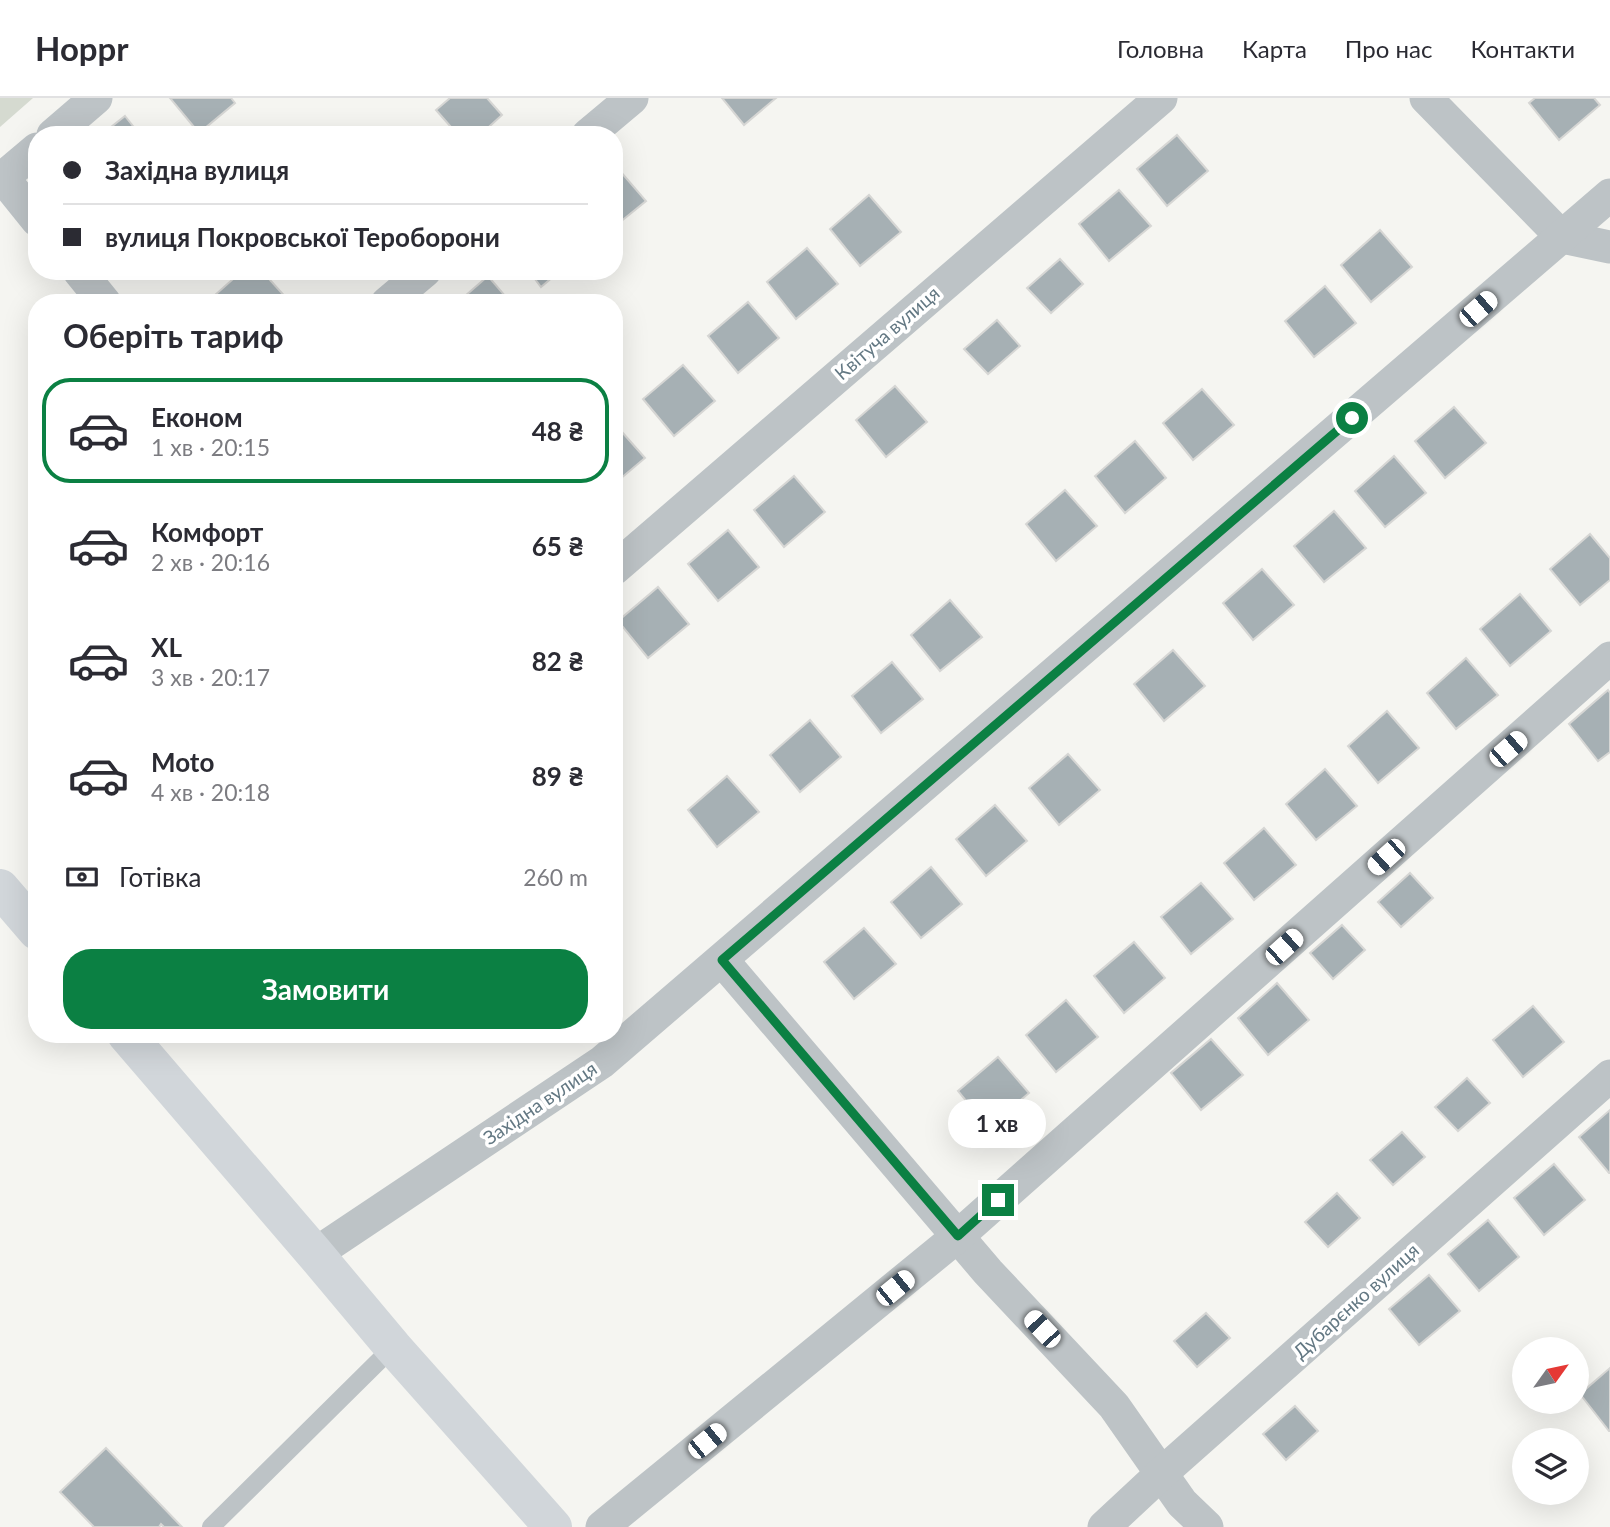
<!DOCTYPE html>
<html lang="uk">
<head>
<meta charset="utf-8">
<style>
	:root { --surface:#fff; --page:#f2f2f3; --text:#2b2b33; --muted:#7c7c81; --line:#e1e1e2; --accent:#0b8043 }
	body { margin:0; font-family:Lato,sans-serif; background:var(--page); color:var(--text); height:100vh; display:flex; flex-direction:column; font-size:26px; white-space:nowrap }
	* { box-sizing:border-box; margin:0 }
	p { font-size:23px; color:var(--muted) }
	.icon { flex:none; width:38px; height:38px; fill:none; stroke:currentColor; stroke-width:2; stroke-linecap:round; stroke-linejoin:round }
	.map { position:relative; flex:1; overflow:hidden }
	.details { position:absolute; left:28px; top:196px; width:595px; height:749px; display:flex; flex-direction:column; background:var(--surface); border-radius:28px; box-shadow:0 7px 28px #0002 }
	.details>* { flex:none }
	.top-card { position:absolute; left:28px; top:28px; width:595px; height:154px; border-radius:28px; box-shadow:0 7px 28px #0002; display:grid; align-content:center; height:154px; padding:0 35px; background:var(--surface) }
	.needle { width:46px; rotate:57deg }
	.buttons { position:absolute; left:1512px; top:1239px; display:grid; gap:14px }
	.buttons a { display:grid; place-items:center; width:77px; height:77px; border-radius:50%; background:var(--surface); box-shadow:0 7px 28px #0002; font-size:35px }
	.end { position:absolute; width:32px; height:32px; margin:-16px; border:9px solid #0b8043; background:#fff; box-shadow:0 0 0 4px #fff }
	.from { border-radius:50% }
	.bubble { position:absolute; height:49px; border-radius:24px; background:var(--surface); box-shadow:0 7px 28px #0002; font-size:23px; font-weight:700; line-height:49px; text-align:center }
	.car { position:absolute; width:21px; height:42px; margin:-21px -10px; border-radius:9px; box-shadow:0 0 5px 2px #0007; background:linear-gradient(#fff 24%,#345 0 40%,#fff 0 76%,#345 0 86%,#fff 0) }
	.top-card b { display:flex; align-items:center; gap:24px; height:66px; font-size:26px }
	.top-card b+b { border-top:2px solid var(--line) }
	.top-card i { width:18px; height:18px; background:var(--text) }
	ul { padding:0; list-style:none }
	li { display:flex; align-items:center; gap:21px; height:105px; margin:0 14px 10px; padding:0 21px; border:4px solid transparent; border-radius:28px }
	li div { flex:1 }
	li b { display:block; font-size:26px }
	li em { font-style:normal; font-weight:700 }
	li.selected { border-color:var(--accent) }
	li>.icon { width:63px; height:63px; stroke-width:1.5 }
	h2 { padding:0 35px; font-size:32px; line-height:84px }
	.pay { display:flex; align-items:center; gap:18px; height:77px; padding:0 35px; font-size:26px }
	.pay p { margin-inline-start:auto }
	.primary-button { display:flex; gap:14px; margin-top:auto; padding:14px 35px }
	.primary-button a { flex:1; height:80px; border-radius:28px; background:var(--accent); color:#fff; font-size:28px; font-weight:700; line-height:80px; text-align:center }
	header { display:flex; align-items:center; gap:42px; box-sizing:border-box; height:98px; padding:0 35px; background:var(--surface); border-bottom:2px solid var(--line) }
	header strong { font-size:33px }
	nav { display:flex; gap:38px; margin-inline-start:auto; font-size:24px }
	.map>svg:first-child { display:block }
	.green { fill:#d5dad0 }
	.building { fill:#a6b0b4; stroke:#d6d6d4; stroke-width:2 }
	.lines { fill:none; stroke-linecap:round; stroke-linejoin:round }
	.service { stroke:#bdc3c6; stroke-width:18 }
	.minor { stroke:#bdc3c6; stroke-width:33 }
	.secondary { stroke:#d1d6da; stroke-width:38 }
	.route { stroke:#0b8043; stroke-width:9 }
	.labels { text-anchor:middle; stroke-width:7; stroke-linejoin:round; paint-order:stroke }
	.street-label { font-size:19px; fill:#637883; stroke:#fff }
</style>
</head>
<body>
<header>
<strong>Hoppr</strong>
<nav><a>Головна</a><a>Карта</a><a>Про нас</a><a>Контакти</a></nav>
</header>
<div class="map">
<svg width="1610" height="1429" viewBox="0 0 1610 1429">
	<rect width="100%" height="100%" fill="#f5f5f1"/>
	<path class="green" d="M 0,0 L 33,0 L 0,29 Z"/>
	<g class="building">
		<path d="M 170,0 L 231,0 L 235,5 L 199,35 Z"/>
		<path d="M 450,0 L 487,0 L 502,17 L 480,37 L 458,37 L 436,12 Z"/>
		<path d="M 722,0 L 776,0 L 744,27 Z"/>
		<path d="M 1535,0 L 1594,0 L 1600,7 L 1559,42 L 1529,5 Z"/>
		<path d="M 125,18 L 140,37 L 101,37 Z"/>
		<path d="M 1177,37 L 1208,73 L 1167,108 L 1137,71 Z"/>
		<path d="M 614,66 L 646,103 L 614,129 Z"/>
		<path d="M 1119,92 L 1151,128 L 1109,163 L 1079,126 Z"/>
		<path d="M 869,97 L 901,134 L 860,168 L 830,131 Z"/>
		<path d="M 1380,132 L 1412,169 L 1371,204 L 1341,167 Z"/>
		<path d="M 807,150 L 838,186 L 796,221 L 767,184 Z"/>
		<path d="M 1060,161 L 1083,186 L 1051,215 L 1027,190 Z"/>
		<path d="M 242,173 L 262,173 L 289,203 L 287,205 L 222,205 L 215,197 Z"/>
		<path d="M 529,173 L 560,173 L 541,189 Z"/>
		<path d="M 488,178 L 511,205 L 457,205 Z"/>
		<path d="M 1325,188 L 1356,225 L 1314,259 L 1285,223 Z"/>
		<path d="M 748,204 L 779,240 L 738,275 L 708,238 Z"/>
		<path d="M 997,222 L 1020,248 L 988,276 L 964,251 Z"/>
		<path d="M 683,267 L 715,303 L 674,338 L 643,301 Z"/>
		<path d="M 895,288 L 927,324 L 886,359 L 856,322 Z"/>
		<path d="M 1202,291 L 1234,327 L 1193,362 L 1163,325 Z"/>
		<path d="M 1454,309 L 1486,345 L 1445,380 L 1415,343 Z"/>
		<path d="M 614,325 L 645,360 L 614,386 Z"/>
		<path d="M 1135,343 L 1166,380 L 1125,415 L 1095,378 Z"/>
		<path d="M 1394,358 L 1426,395 L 1385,429 L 1355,393 Z"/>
		<path d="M 794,378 L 825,414 L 784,449 L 754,412 Z"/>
		<path d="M 1065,392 L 1097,428 L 1056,463 L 1026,426 Z"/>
		<path d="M 1334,413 L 1366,450 L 1324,484 L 1294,448 Z"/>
		<path d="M 728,432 L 759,469 L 718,503 L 688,466 Z"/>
		<path d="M 1590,436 L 1610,460 L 1610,482 L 1580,507 L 1550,471 Z"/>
		<path d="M 1262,471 L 1294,507 L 1253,542 L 1223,505 Z"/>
		<path d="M 658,489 L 689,526 L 648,560 L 618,523 Z"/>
		<path d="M 1520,496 L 1551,533 L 1510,568 L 1480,531 Z"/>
		<path d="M 950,502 L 982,539 L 940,573 L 911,537 Z"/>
		<path d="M 1173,552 L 1205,588 L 1164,623 L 1134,586 Z"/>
		<path d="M 1466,560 L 1498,597 L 1456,631 L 1427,595 Z"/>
		<path d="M 892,564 L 923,601 L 881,635 L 852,598 Z"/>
		<path d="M 1608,592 L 1610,595 L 1610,654 L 1598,663 L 1569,626 Z"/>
		<path d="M 1387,613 L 1419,650 L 1378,685 L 1348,648 Z"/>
		<path d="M 810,622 L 841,659 L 800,694 L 770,657 Z"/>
		<path d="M 1068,656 L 1100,692 L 1059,727 L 1029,690 Z"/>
		<path d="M 1325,671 L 1357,708 L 1316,742 L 1286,706 Z"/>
		<path d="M 727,678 L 759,714 L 717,749 L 688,712 Z"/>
		<path d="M 995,707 L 1027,743 L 986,778 L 956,741 Z"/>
		<path d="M 1264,730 L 1296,767 L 1254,802 L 1224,765 Z"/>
		<path d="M 931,769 L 962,806 L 921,840 L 891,804 Z"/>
		<path d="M 1410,775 L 1433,800 L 1401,829 L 1378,804 Z"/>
		<path d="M 1201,785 L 1233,821 L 1191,856 L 1161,819 Z"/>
		<path d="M 1342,827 L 1365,852 L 1333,881 L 1310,855 Z"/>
		<path d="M 864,830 L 896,866 L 854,901 L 824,864 Z"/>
		<path d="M 1134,844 L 1165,880 L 1124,915 L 1094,878 Z"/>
		<path d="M 1277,885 L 1309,922 L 1268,957 L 1238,920 Z"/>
		<path d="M 1066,902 L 1098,939 L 1056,974 L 1026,937 Z"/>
		<path d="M 1533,908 L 1564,944 L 1523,979 L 1493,942 Z"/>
		<path d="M 1211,941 L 1243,977 L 1201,1012 L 1171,975 Z"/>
		<path d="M 998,959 L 1029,995 L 988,1030 L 958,993 Z"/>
		<path d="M 1467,980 L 1490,1005 L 1458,1033 L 1435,1009 Z"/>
		<path d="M 1610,1012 L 1610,1075 L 1609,1075 L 1579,1039 Z"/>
		<path d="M 1402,1034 L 1425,1059 L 1393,1087 L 1370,1062 Z"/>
		<path d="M 1554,1066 L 1585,1102 L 1544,1137 L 1514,1100 Z"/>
		<path d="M 1337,1095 L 1360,1120 L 1328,1149 L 1305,1124 Z"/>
		<path d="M 1488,1122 L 1519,1159 L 1479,1193 L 1448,1156 Z"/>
		<path d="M 1429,1177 L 1460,1213 L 1419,1247 L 1389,1211 Z"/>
		<path d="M 1206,1215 L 1230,1240 L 1197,1269 L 1174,1243 Z"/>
		<path d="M 1610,1270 L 1610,1333 L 1609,1333 L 1580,1296 Z"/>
		<path d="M 1295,1308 L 1318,1333 L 1286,1362 L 1263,1336 Z"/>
		<path d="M 106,1350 L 182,1429 L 164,1429 L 161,1426 L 159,1429 L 94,1429 L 60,1394 Z"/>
	</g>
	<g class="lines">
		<path class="service" d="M 211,1429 L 393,1249"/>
		<g class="minor">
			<path d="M 1426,0 L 1562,139 L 1610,149"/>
			<path d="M 53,37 L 96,0"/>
			<path d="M 588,37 L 632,0"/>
			<path d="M 3,80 L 37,122"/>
			<path d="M 0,82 L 37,51"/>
			<path d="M 79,173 L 105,205"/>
			<path d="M 387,205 L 425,173"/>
			<path d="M 614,471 L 1161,0"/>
			<path d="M 722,862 L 988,1174 L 1114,1308 L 1182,1405 L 1207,1429"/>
			<path d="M 315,1156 L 602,964 L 1610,97"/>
			<path d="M 602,1429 L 958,1138 L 1610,560"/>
			<path d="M 1104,1429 L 1162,1375 L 1610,978"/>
		</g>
		<g class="secondary">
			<path d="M 0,790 L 37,833"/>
			<path d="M 126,936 L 315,1156 L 393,1249 L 553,1429"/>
		</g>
	</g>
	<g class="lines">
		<path class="route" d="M 998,1102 L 958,1138 L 722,862 L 1352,320"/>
	</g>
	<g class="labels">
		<g class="street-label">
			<text transform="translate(887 235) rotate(-41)" y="7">Квітуча вулиця</text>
			<text transform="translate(540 1005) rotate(-34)" y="7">Західна вулиця</text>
			<text transform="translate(1356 1203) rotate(-42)" y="7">Дубарєнко вулиця</text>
		</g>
	</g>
</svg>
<div class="buttons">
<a><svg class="needle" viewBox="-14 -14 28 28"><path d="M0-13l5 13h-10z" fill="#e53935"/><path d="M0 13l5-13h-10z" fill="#7c7c81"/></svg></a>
<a><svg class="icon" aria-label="layers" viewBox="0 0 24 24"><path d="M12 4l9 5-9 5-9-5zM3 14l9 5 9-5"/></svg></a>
</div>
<i class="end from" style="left:1352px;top:320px"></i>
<i class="end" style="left:998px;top:1102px"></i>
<div class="bubble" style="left:948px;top:1001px;width:98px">1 хв</div>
<i class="car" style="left:1478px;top:211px;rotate:49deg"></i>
<i class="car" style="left:1508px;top:651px;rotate:49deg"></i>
<i class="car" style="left:1386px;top:759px;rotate:228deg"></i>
<i class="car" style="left:1284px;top:849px;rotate:48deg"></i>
<i class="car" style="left:895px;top:1190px;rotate:51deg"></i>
<i class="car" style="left:1042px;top:1231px;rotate:317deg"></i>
<i class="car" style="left:707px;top:1343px;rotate:51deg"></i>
<div class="top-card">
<b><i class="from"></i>Західна вулиця</b>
<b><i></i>вулиця Покровської Тероборони</b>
</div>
<section class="details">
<h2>Оберіть тариф</h2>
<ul>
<li class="selected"><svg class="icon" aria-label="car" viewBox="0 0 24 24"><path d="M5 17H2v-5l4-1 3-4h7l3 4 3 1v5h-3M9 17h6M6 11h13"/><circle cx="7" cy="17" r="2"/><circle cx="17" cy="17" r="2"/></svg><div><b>Економ</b><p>1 хв · 20:15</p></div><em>48 ₴</em></li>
<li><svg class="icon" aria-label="car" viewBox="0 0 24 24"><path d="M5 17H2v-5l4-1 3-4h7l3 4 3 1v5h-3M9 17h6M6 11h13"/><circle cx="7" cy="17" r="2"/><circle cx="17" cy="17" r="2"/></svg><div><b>Комфорт</b><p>2 хв · 20:16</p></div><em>65 ₴</em></li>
<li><svg class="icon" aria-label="car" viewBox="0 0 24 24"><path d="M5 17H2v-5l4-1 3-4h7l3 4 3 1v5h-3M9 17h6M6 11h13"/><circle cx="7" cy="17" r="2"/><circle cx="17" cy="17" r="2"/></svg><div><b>XL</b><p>3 хв · 20:17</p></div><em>82 ₴</em></li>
<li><svg class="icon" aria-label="car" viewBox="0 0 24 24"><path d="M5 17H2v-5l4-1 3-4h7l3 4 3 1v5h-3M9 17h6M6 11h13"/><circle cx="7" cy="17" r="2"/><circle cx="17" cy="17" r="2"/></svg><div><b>Moto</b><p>4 хв · 20:18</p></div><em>89 ₴</em></li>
</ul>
<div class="pay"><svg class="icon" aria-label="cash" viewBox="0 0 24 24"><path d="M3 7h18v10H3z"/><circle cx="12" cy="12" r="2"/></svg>Готівка<p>260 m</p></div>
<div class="primary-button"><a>Замовити</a></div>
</section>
</div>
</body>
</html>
